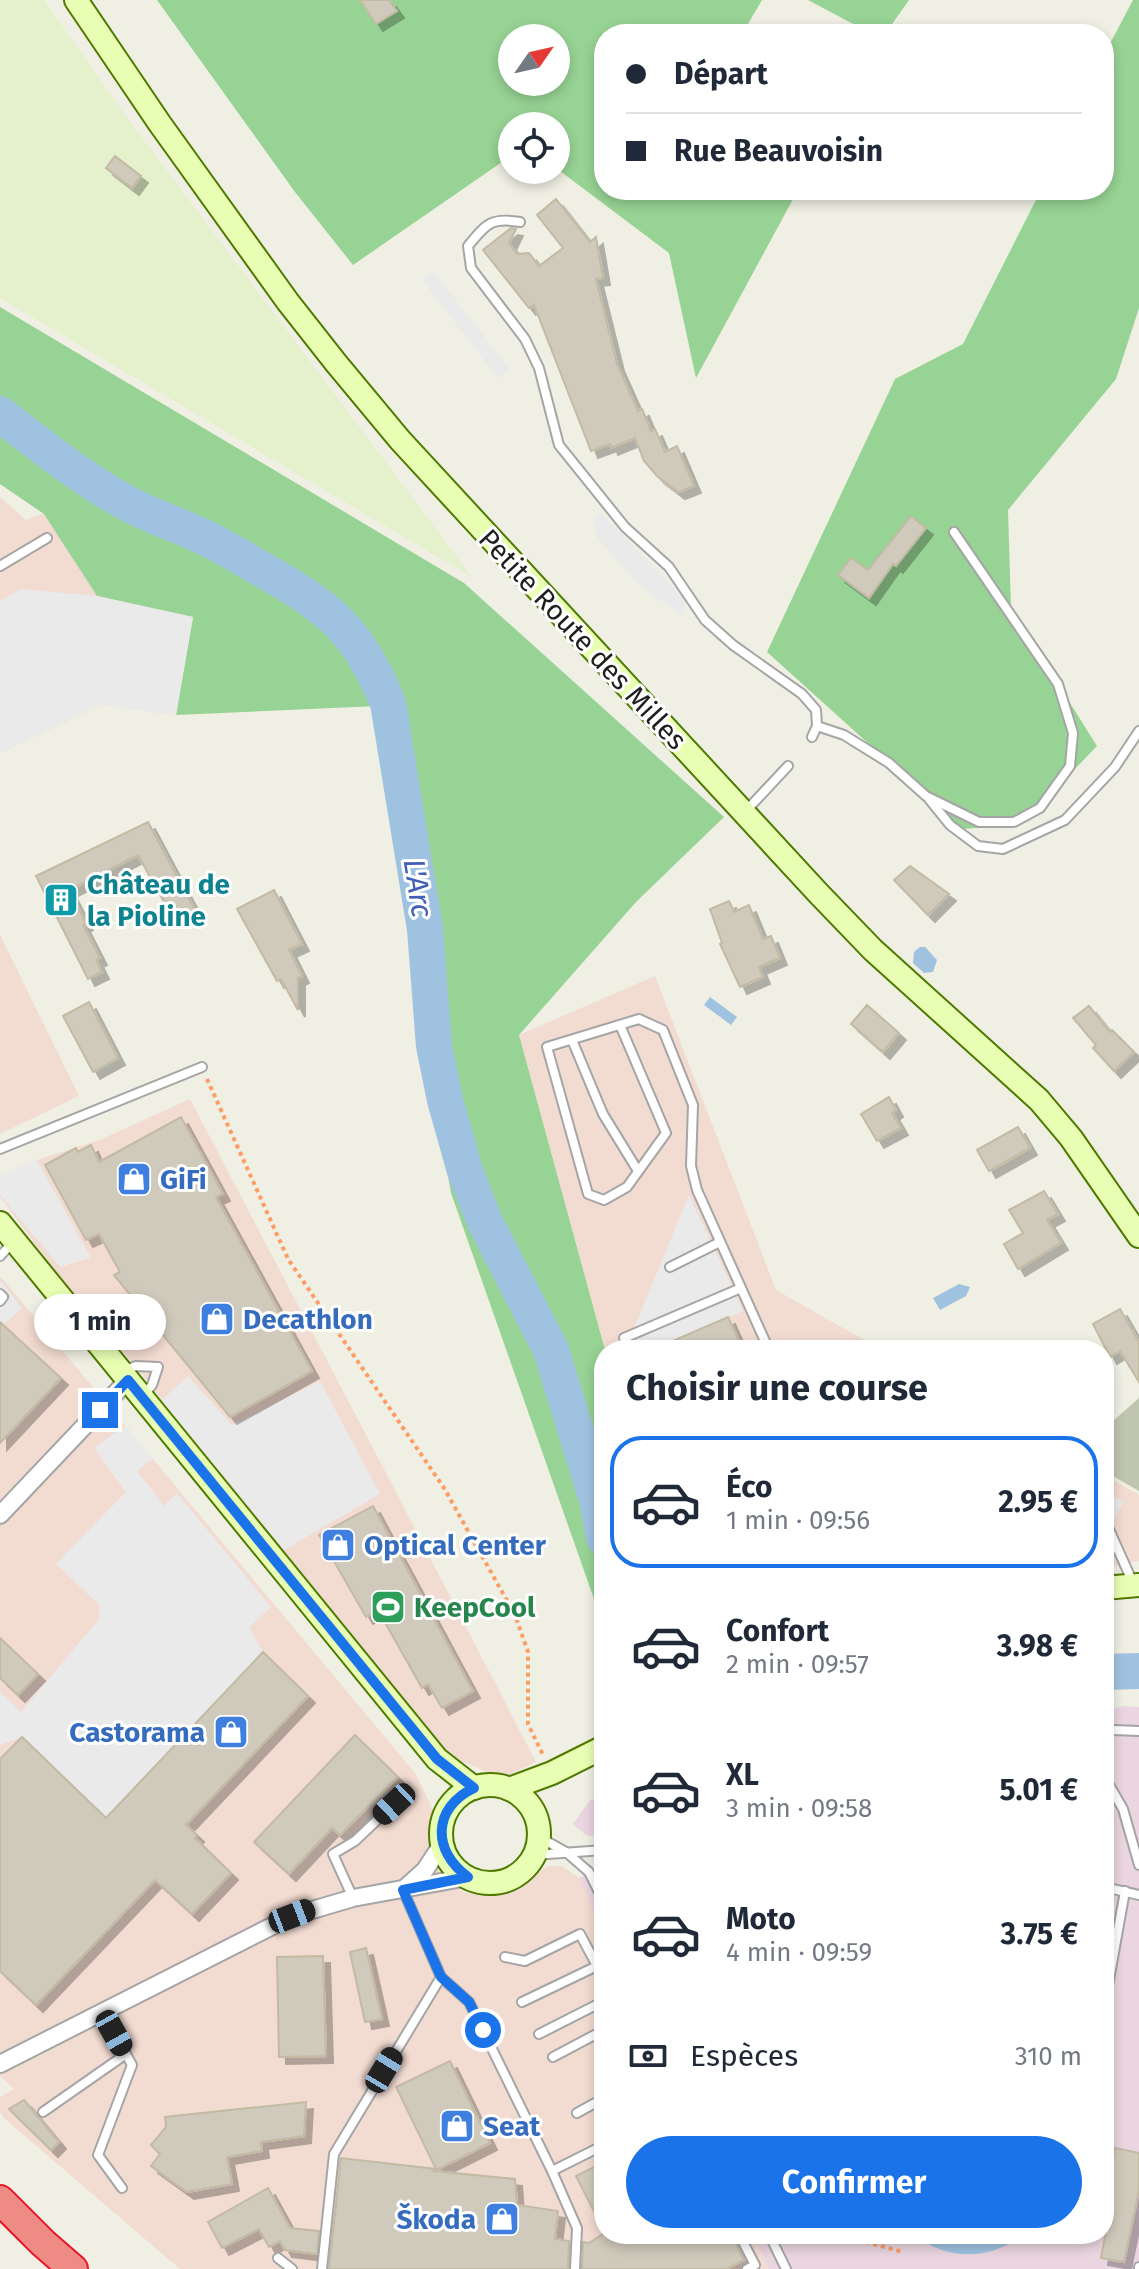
<!DOCTYPE html>
<html lang="fr">
<head>
<meta charset="utf-8">
<style>
	:root { --surface:#fff; --page:#f6f6f7; --text:#1f2937; --muted:#747a83; --line:#e0e1e3; --accent:#1a73e8 }
	body { margin:0; font-family:"Fira Sans",sans-serif; background:var(--page); color:var(--text); height:100vh; display:flex; flex-direction:column; font-size:30px; white-space:nowrap }
	* { box-sizing:border-box; margin:0 }
	p { font-size:26px; color:var(--muted) }
	.icon { flex:none; width:44px; height:44px; fill:none; stroke:currentColor; stroke-width:2; stroke-linecap:round; stroke-linejoin:round }
	.map { position:relative; flex:1; overflow:hidden }
	.panel { position:absolute; left:594px; top:1340px; width:520px; height:904px; display:flex; flex-direction:column; background:var(--surface); border-radius:32px; box-shadow:0 4px 12px #0003 }
	.panel>* { flex:none }
	.hud { position:absolute; left:594px; top:24px; width:520px; height:176px; border-radius:32px; box-shadow:0 4px 12px #0003; display:grid; align-content:center; height:176px; padding:0 32px; background:var(--surface) }
	.needle { width:52px; rotate:56deg }
	.fabs { position:absolute; left:498px; top:24px; display:grid; gap:16px }
	.fabs a { display:grid; place-items:center; width:72px; height:72px; border-radius:50%; background:var(--surface); box-shadow:0 4px 12px #0003; font-size:40px }
	.end { position:absolute; width:36px; height:36px; margin:-18px; border:10px solid #1a73e8; background:#fff; box-shadow:0 0 0 4px #fff }
	.from { border-radius:50% }
	.bubble { position:absolute; height:56px; border-radius:28px; background:var(--surface); box-shadow:0 4px 12px #0003; font-size:26px; font-weight:700; line-height:56px; text-align:center }
	.car { position:absolute; width:24px; height:48px; margin:-24px -12px; border-radius:10px; box-shadow:0 0 6px 2px #0007; background:linear-gradient(#222 24%,#8ab4d8 0 40%,#222 0 76%,#8ab4d8 0 86%,#222 0) }
	.hud b { display:flex; align-items:center; gap:28px; height:76px; font-size:30px }
	.hud b+b { border-top:2px solid var(--line) }
	.hud i { width:20px; height:20px; background:var(--text) }
	ul { padding:0; list-style:none }
	li { display:flex; align-items:center; gap:24px; height:132px; margin:0 16px 12px; padding:0 16px; border:4px solid transparent; border-radius:32px }
	li div { flex:1 }
	li b { display:block; font-size:30px }
	li em { font-style:normal; font-weight:700 }
	li.selected { border-color:var(--accent) }
	li>.icon { width:72px; height:72px; stroke-width:1.5 }
	h2 { padding:0 32px; font-size:36px; line-height:96px }
	.pay { display:flex; align-items:center; gap:20px; height:88px; padding:0 32px; font-size:30px }
	.pay p { margin-inline-start:auto }
	.button { display:flex; gap:16px; margin-top:auto; padding:16px 32px }
	.button a { flex:1; height:92px; border-radius:48px; background:var(--accent); color:#fff; font-size:32px; font-weight:700; line-height:92px; text-align:center }
	.map>svg:first-child { display:block }
	.commercial { fill:#f2dbd1 }
	.industrial { fill:#ead5e0 }
	.construction { fill:#bfc5ae }
	.farmland { fill:#e5f0cd }
	.forest { fill:#97d394; fill-rule:evenodd }
	.parking { fill:#eaeaea }
	.water { fill:#a0c2e1 }
	.lines { fill:none; stroke-linecap:round; stroke-linejoin:round }
	.river { stroke:#a0c2e1; stroke-width:36 }
	.building { fill:#d0cabc; stroke:#c3baa4; stroke-width:2; filter:url(#shadow) }
	.service-casing { stroke:#a5a5a5; stroke-width:12 }
	.minor-casing { stroke:#a5a5a5; stroke-width:20 }
	.secondary-casing { stroke:#4e7a00; stroke-width:26 }
	.motorway-casing { stroke:#e91528; stroke-width:32 }
	.path { stroke:#ff9c65; stroke-width:4; stroke-dasharray:4 4; stroke-linecap:butt }
	.service { stroke:#fff; stroke-width:8 }
	.minor { stroke:#fff; stroke-width:16 }
	.secondary { stroke:#e8ffb3; stroke-width:22 }
	.motorway { stroke:#ee8b84; stroke-width:28 }
	.route { stroke:#1a73e8; stroke-width:10 }
	.labels { text-anchor:middle; stroke-width:6; stroke-linejoin:round; paint-order:stroke }
	.street-label { font-size:28px; fill:#1e1e1e; stroke:#fff }
	.culture-label { font-size:28px; font-weight:bold; fill:#0d838f; stroke:#fff; text-anchor:start }
	.shop-label { font-size:28px; font-weight:bold; fill:#366cbe; stroke:#fff; text-anchor:start }
	.leisure-label { font-size:28px; font-weight:bold; fill:#27864d; stroke:#fff; text-anchor:start }
	.water-label { font-size:30px; font-style:italic; fill:#425fb6; stroke:#fff }
</style>
</head>
<body>
<div class="map">
<svg width="1139" height="2269" viewBox="0 0 1139 2269">
	<defs>
		<filter id="shadow"><feDropShadow dx="7" dy="7" stdDeviation="0" flood-color="#0004"/></filter>
	</defs>
	<rect width="100%" height="100%" fill="#f0efe3"/>
	<g class="commercial">
		<path d="M 0,497 L 26,520 L 44,513 L 97,596 L 193,617 L 176,715 L 102,705 L 0,753 Z"/>
		<path d="M 0,935 L 79,1096 L 0,1134 Z"/>
		<path d="M 655,976 L 776,1290 L 882,1350 L 605,1350 L 519,1035 Z"/>
		<path d="M 190,1099 L 397,1494 L 536,1762 L 502,1778 L 459,1760 L 436,1742 L 143,1376 L 53,1268 L 0,1197 L 0,1176 L 37,1160 L 102,1139 Z"/>
		<path d="M 0,1276 L 415,1773 L 435,1814 L 431,1848 L 462,1892 L 493,1895 L 511,1889 L 549,1866 L 562,1866 L 579,1878 L 604,1931 L 604,2234 L 752,2234 L 769,2269 L 180,2269 L 4,2118 L 0,2112 L 0,2097 L 14,2089 L 0,2076 Z"/>
		<path d="M 1104,1475 L 1139,1495 L 1139,1561 L 1104,1567 Z"/>
	</g>
	<g class="industrial">
		<path d="M 1124,1706 L 1139,1707 L 1139,2269 L 769,2269 L 752,2234 L 1104,2234 L 1104,1711 Z"/>
		<path d="M 591,1799 L 604,1804 L 604,1838 L 586,1835 L 573,1824 Z"/>
		<path d="M 604,1865 L 604,1931 L 579,1878 Z"/>
	</g>
	<path class="construction" d="M 1139,1398 L 1139,1491 L 1104,1471 L 1104,1429 Z"/>
	<path class="farmland" d="M 0,0 L 44,0 L 131,123 L 472,577 L 0,298 Z"/>
	<g class="forest">
		<path d="M 157,0 L 762,0 L 742,34 L 604,34 L 604,190 L 798,190 L 696,378 L 669,253 L 556,168 L 556,126 L 512,126 L 512,155 L 353,265 L 295,192 ZM 512,38 L 556,38 L 556,82 L 512,82 Z"/>
		<path d="M 808,0 L 909,0 L 885,34 L 872,34 Z"/>
		<path d="M 1133,0 L 1139,0 L 1139,308 L 1116,379 L 1008,510 L 1011,609 L 1097,746 L 1022,824 L 963,829 L 767,652 L 895,379 L 963,344 L 1041,190 L 1104,190 L 1104,55 Z"/>
		<path d="M 0,307 L 464,583 L 724,817 L 636,902 L 519,1035 L 605,1350 L 604,1632 L 600,1616 L 451,1193 L 423,1030 L 377,706 L 176,715 L 193,617 L 97,596 L 44,514 L 0,484 Z"/>
	</g>
	<g class="parking">
		<path d="M 433,271 L 510,369 L 498,378 L 422,280 Z"/>
		<path d="M 600,512 L 686,600 L 682,615 L 638,585 L 597,537 L 593,520 Z"/>
		<path d="M 21,589 L 97,596 L 193,617 L 176,715 L 102,705 L 0,753 L 0,601 Z"/>
		<path d="M 37,1160 L 91,1258 L 60,1267 L 0,1195 L 0,1176 Z"/>
		<path d="M 689,1195 L 743,1311 L 653,1350 L 625,1350 Z"/>
		<path d="M 0,1280 L 22,1308 L 0,1328 Z"/>
		<path d="M 188,1376 L 232,1425 L 320,1381 L 380,1494 L 284,1550 L 162,1400 Z"/>
		<path d="M 126,1425 L 153,1459 L 137,1471 L 164,1506 L 177,1493 L 271,1607 L 249,1627 L 263,1652 L 105,1818 L 22,1737 L 0,1745 L 0,1692 L 21,1712 L 99,1619 L 99,1605 L 56,1564 L 126,1492 L 94,1448 Z"/>
		<path d="M 1104,1491 L 1124,1502 L 1114,1518 L 1104,1513 Z"/>
	</g>
	<g class="water">
		<path d="M 920,947 L 925,947 L 937,960 L 933,972 L 924,973 L 913,963 L 914,952 Z"/>
		<path d="M 710,997 L 737,1017 L 731,1025 L 704,1005 Z"/>
		<path d="M 959,1284 L 970,1287 L 966,1296 L 940,1310 L 933,1298 Z"/>
		<path d="M 913,2234 L 1024,2234 C 991,2261 946,2261 913,2234 Z"/>
	</g>
	<g class="lines">
		<g class="river">
			<path d="M 0,414 C 40,445 80,477 125,502 C 148,515 174,523 197,534 C 218,543 237,555 256,566 C 327,606 356,626 388,703 L 425,929 L 434,1046 L 445,1100 L 465,1171 L 485,1222 L 551,1350 L 598,1503 L 604,1538"/>
			<path d="M 1104,1672 L 1139,1671"/>
		</g>
	</g>
	<g class="building">
		<path d="M 360,0 L 389,0 L 397,11 L 376,24 Z"/>
		<path d="M 115,156 L 141,176 L 132,188 L 106,168 Z"/>
		<path d="M 556,199 L 590,242 L 596,237 L 603,278 L 596,279 L 617,364 L 638,411 L 642,409 L 651,431 L 655,429 L 665,452 L 677,446 L 694,486 L 678,492 L 657,476 L 644,461 L 635,438 L 611,448 L 610,444 L 591,451 L 534,305 L 529,308 L 483,250 L 511,228 L 516,229 L 509,243 L 517,254 L 529,253 L 539,266 L 563,248 L 537,215 Z"/>
		<path d="M 911,516 L 926,528 L 896,566 L 893,564 L 869,598 L 838,575 L 851,558 L 868,570 Z"/>
		<path d="M 148,822 L 195,910 L 174,920 L 138,855 L 69,890 L 86,923 L 83,925 L 100,958 L 96,960 L 102,972 L 88,979 L 36,876 Z"/>
		<path d="M 910,866 L 949,894 L 928,915 L 894,880 Z"/>
		<path d="M 274,890 L 302,944 L 289,950 L 302,976 L 298,978 L 298,1010 L 281,979 L 277,981 L 237,909 Z"/>
		<path d="M 729,901 L 734,912 L 749,905 L 763,939 L 771,936 L 780,958 L 759,967 L 763,977 L 740,987 L 720,944 L 722,943 L 710,909 Z"/>
		<path d="M 89,1002 L 118,1058 L 93,1072 L 63,1016 Z"/>
		<path d="M 867,1005 L 899,1033 L 883,1052 L 851,1024 Z"/>
		<path d="M 1089,1006 L 1110,1032 L 1112,1030 L 1134,1052 L 1114,1071 L 1093,1048 L 1096,1045 L 1073,1018 Z"/>
		<path d="M 889,1097 L 896,1110 L 892,1113 L 901,1128 L 877,1141 L 861,1114 Z"/>
		<path d="M 181,1117 L 223,1194 L 216,1197 L 312,1371 L 230,1417 L 114,1275 L 120,1272 L 99,1234 L 86,1240 L 45,1165 L 76,1148 L 78,1152 L 91,1145 L 99,1162 Z"/>
		<path d="M 1018,1127 L 1030,1148 L 989,1171 L 977,1150 Z"/>
		<path d="M 1044,1191 L 1058,1214 L 1047,1220 L 1061,1243 L 1018,1269 L 1004,1244 L 1023,1233 L 1009,1210 Z"/>
		<path d="M 1120,1309 L 1139,1342 L 1139,1382 L 1120,1351 L 1110,1357 L 1093,1324 Z"/>
		<path d="M 728,1317 L 743,1350 L 652,1350 Z"/>
		<path d="M 0,1322 L 61,1378 L 0,1443 Z"/>
		<path d="M 373,1506 L 473,1691 L 442,1708 L 428,1684 L 422,1688 L 378,1610 L 366,1617 L 319,1535 Z"/>
		<path d="M 0,1638 L 38,1674 L 18,1695 L 0,1678 Z"/>
		<path d="M 263,1652 L 308,1696 L 186,1825 L 197,1835 L 195,1838 L 231,1873 L 192,1914 L 155,1880 L 36,2005 L 0,1971 L 0,1759 L 22,1737 L 106,1818 Z"/>
		<path d="M 355,1735 L 398,1777 L 340,1835 L 332,1828 L 289,1874 L 254,1842 Z"/>
		<path d="M 366,1948 L 382,2019 L 365,2022 L 350,1952 Z"/>
		<path d="M 323,1956 L 326,2056 L 279,2057 L 277,1957 Z"/>
		<path d="M 450,2061 L 490,2143 L 434,2171 L 515,2179 L 517,2205 L 558,2211 L 555,2239 L 569,2241 L 568,2269 L 329,2269 L 341,2158 L 436,2169 L 396,2087 Z"/>
		<path d="M 24,2100 L 59,2142 L 51,2150 L 9,2109 Z"/>
		<path d="M 306,2102 L 304,2136 L 261,2142 L 262,2151 L 227,2157 L 232,2184 L 187,2192 L 151,2166 L 160,2154 L 151,2145 L 166,2127 L 165,2117 Z"/>
		<path d="M 1115,2148 L 1139,2153 L 1139,2190 L 1124,2262 L 1101,2258 L 1112,2199 L 1105,2198 Z"/>
		<path d="M 604,2162 L 604,2231 L 576,2176 Z"/>
		<path d="M 268,2188 L 290,2228 L 319,2231 L 317,2254 L 285,2250 L 280,2241 L 269,2247 L 259,2229 L 222,2248 L 208,2222 Z"/>
		<path d="M 603,2234 L 731,2234 L 744,2260 L 726,2269 L 582,2269 L 583,2242 L 589,2243 Z"/>
	</g>
	<g class="lines">
		<g class="service-casing">
			<g id="service">
				<path d="M 520,222 C 491,217 486,224 468,246 L 471,268 L 525,339 L 539,368 L 559,445 L 625,527 L 669,567 L 705,620 L 733,645 L 802,694 L 816,710 L 817,726 L 812,737"/>
				<path d="M 0,566 L 47,538"/>
				<path d="M 817,726 L 844,735 L 889,763 L 926,796 L 979,822 L 1014,822 L 1040,808 L 1070,766 L 1073,733 L 1058,684 L 954,532"/>
				<path d="M 929,799 L 950,825 L 978,846 L 1003,849 L 1065,820 L 1115,767 L 1139,731"/>
				<path d="M 744,813 L 788,766"/>
				<path d="M 620,1025 L 666,1133 L 627,1187 L 604,1200 L 588,1194 L 547,1047 L 639,1019 L 663,1030 L 693,1105 L 691,1166 L 697,1190 L 769,1350"/>
				<path d="M 572,1040 L 603,1114 L 638,1171"/>
				<path d="M 0,1149 L 202,1067"/>
				<path d="M 0,1256 L 14,1241"/>
				<path d="M 670,1267 L 720,1242"/>
				<path d="M 0,1294 L 3,1297 L 0,1301"/>
				<path d="M 624,1338 L 741,1288"/>
				<path d="M 122,1371 L 136,1366 L 158,1367 L 152,1385 L 143,1396"/>
				<path d="M 1104,1518 L 1133,1583"/>
				<path d="M 1104,1549 L 1117,1548"/>
				<path d="M 1104,1734 L 1114,1730 L 1139,1731"/>
				<path d="M 1104,1776 L 1123,1809 L 1139,1865"/>
				<path d="M 539,1837 L 566,1852 L 589,1872 L 604,1902"/>
				<path d="M 534,1855 L 604,1850"/>
				<path d="M 1104,1887 L 1139,1895"/>
				<path d="M 403,1890 L 441,1977 L 469,2002 L 552,2171 L 577,2228 L 575,2269"/>
				<path d="M 353,1898 L 333,1854 L 355,1841 L 394,1804"/>
				<path d="M 505,1957 L 525,1961 L 580,1934 L 604,1979"/>
				<path d="M 522,2002 L 597,1966"/>
				<path d="M 1104,2008 L 1125,1891"/>
				<path d="M 102,2012 L 132,2065 L 98,2155 L 122,2188"/>
				<path d="M 539,2034 L 604,2001"/>
				<path d="M 553,2057 L 604,2030"/>
				<path d="M 43,2112 L 126,2054"/>
				<path d="M 577,2113 L 604,2098"/>
				<path d="M 552,2171 L 604,2145"/>
				<path d="M 739,2234 L 755,2265 L 747,2269"/>
				<path d="M 769,2234 L 786,2269"/>
				<path d="M 278,2258 L 292,2269"/>
				<path d="M 322,2269 L 334,2154 L 441,1977"/>
				<path d="M 1139,2269 L 1139,2267"/>
			</g>
		</g>
		<g class="minor-casing">
			<g id="minor">
				<path d="M 0,1515 L 128,1380"/>
				<path d="M 404,1889 L 425,1870 L 442,1844"/>
				<path d="M 0,2064 L 292,1916 L 353,1898 L 468,1877"/>
			</g>
		</g>
		<g class="secondary-casing">
			<g id="secondary">
				<path d="M 76,0 L 160,124 L 288,302 L 336,363 L 400,440 L 819,894 L 873,950 L 1039,1100 L 1071,1138 L 1139,1236"/>
				<path d="M 0,1223 L 437,1759 L 474,1788"/>
				<path d="M 1104,1588 L 1139,1585"/>
				<circle cx="490" cy="1834" r="49"/>
				<path d="M 509,1789 L 552,1773 L 604,1747"/>
			</g>
		</g>
		<g class="motorway-casing">
			<path id="motorway" d="M 0,2200 L 43,2243 L 73,2269"/>
		</g>
		<g class="path">
			<path d="M 207,1079 L 288,1259 L 444,1488 L 515,1615 L 528,1652 L 528,1724 L 544,1757"/>
			<path d="M 831,2234 L 855,2239"/>
			<path d="M 856,2234 L 855,2239 L 903,2252"/>
		</g>
		<use href="#service" class="service"/>
		<use href="#minor" class="minor"/>
		<use href="#secondary" class="secondary"/>
		<use href="#motorway" class="motorway"/>
	</g>
	<g class="lines">
		<path class="route" d="M 100,1410 L 128,1380 L 437,1759 L 474,1788 C 432,1808 432,1851 468,1877 L 403,1890 L 441,1977 L 469,2002 L 483,2030"/>
	</g>
	<defs>
		<g id="building-square" transform="scale(1.8)"><rect x="-9" y="-9" width="18" height="18" rx="4" fill="#0f9aa8" stroke="#fff"/><path d="M-4-6H4V6H1V3H-1V6H-4ZM-2.5-4.3h1.7v1.8h-1.7ZM.8-4.3h1.7v1.8H.8ZM-2.5-1h1.7V.8h-1.7ZM.8-1h1.7V.8H.8Z" fill="#fff"/></g>
		<g id="shop-square" transform="scale(1.8)"><rect x="-9" y="-9" width="18" height="18" rx="4" fill="#3f7fe0" stroke="#fff"/><path d="M-5-2.5h2.3a2.7 3.5 0 0 1 5.4 0H5L5.5 6h-11ZM-1.5-2.5h3a1.5 2.3 0 0 0-3 0Z" fill="#fff"/></g>
		<g id="stadium-square" transform="scale(1.8)"><rect x="-9" y="-9" width="18" height="18" rx="4" fill="#2e9e5b" stroke="#fff"/><path d="M0-5a6.5 5 0 1 0 0 10a6.5 5 0 1 0 0-10ZM-3.5-1.8h7v3.6h-7Z" fill="#fff"/></g>
	</defs>
	<g fill-rule="evenodd">
		<use href="#building-square" x="61" y="900"/>
		<use href="#shop-square" x="134" y="1179"/>
		<use href="#shop-square" x="217" y="1319"/>
		<use href="#shop-square" x="338" y="1545"/>
		<use href="#stadium-square" x="388" y="1607"/>
		<use href="#shop-square" x="231" y="1732"/>
		<use href="#shop-square" x="457" y="2126"/>
		<use href="#shop-square" x="502" y="2219"/>
	</g>
	<g class="labels">
		<g class="street-label">
			<text transform="translate(583 639) rotate(47)" y="10">Petite Route des Milles</text>
		</g>
		<g class="culture-label">
			<text x="87" y="894">Château de<tspan x="87" dy="32">la Pioline</tspan></text>
		</g>
		<g class="shop-label">
			<text x="160" y="1189">GiFi</text>
			<text x="243" y="1329">Decathlon</text>
			<text x="364" y="1555">Optical Center</text>
			<text x="205" y="1742" text-anchor="end">Castorama</text>
			<text x="483" y="2136">Seat</text>
			<text x="476" y="2229" text-anchor="end">Škoda</text>
		</g>
		<g class="leisure-label">
			<text x="414" y="1617">KeepCool</text>
		</g>
		<g class="water-label">
			<text transform="translate(418 888) rotate(81)" y="10">L'Arc</text>
		</g>
	</g>
</svg>
<div class="fabs">
<a><svg class="needle" viewBox="-14 -14 28 28"><path d="M0-13l5 13h-10z" fill="#e53935"/><path d="M0 13l5-13h-10z" fill="#747a83"/></svg></a>
<a><svg class="icon" aria-label="locate" viewBox="0 0 24 24"><circle cx="12" cy="12" r="6"/><path d="M12 2v4M12 18v4M2 12h4M18 12h4"/></svg></a>
</div>
<i class="end from" style="left:483px;top:2030px"></i>
<i class="end" style="left:100px;top:1410px"></i>
<div class="bubble" style="left:34px;top:1294px;width:132px">1 min</div>
<i class="car" style="left:394px;top:1804px;rotate:227deg"></i>
<i class="car" style="left:292px;top:1916px;rotate:69deg"></i>
<i class="car" style="left:114px;top:2033px;rotate:151deg"></i>
<i class="car" style="left:384px;top:2070px;rotate:31deg"></i>
<div class="hud">
<b><i class="from"></i>Départ</b>
<b><i></i>Rue Beauvoisin</b>
</div>
<section class="panel">
<h2>Choisir une course</h2>
<ul>
<li class="selected"><svg class="icon" aria-label="car" viewBox="0 0 24 24"><path d="M5 17H2v-5l4-1 3-4h7l3 4 3 1v5h-3M9 17h6M6 11h13"/><circle cx="7" cy="17" r="2"/><circle cx="17" cy="17" r="2"/></svg><div><b>Éco</b><p>1 min · 09:56</p></div><em>2.95 €</em></li>
<li><svg class="icon" aria-label="car" viewBox="0 0 24 24"><path d="M5 17H2v-5l4-1 3-4h7l3 4 3 1v5h-3M9 17h6M6 11h13"/><circle cx="7" cy="17" r="2"/><circle cx="17" cy="17" r="2"/></svg><div><b>Confort</b><p>2 min · 09:57</p></div><em>3.98 €</em></li>
<li><svg class="icon" aria-label="car" viewBox="0 0 24 24"><path d="M5 17H2v-5l4-1 3-4h7l3 4 3 1v5h-3M9 17h6M6 11h13"/><circle cx="7" cy="17" r="2"/><circle cx="17" cy="17" r="2"/></svg><div><b>XL</b><p>3 min · 09:58</p></div><em>5.01 €</em></li>
<li><svg class="icon" aria-label="car" viewBox="0 0 24 24"><path d="M5 17H2v-5l4-1 3-4h7l3 4 3 1v5h-3M9 17h6M6 11h13"/><circle cx="7" cy="17" r="2"/><circle cx="17" cy="17" r="2"/></svg><div><b>Moto</b><p>4 min · 09:59</p></div><em>3.75 €</em></li>
</ul>
<div class="pay"><svg class="icon" aria-label="cash" viewBox="0 0 24 24"><path d="M3 7h18v10H3z"/><circle cx="12" cy="12" r="2"/></svg>Espèces<p>310 m</p></div>
<div class="button"><a>Confirmer</a></div>
</section>
</div>
</body>
</html>
